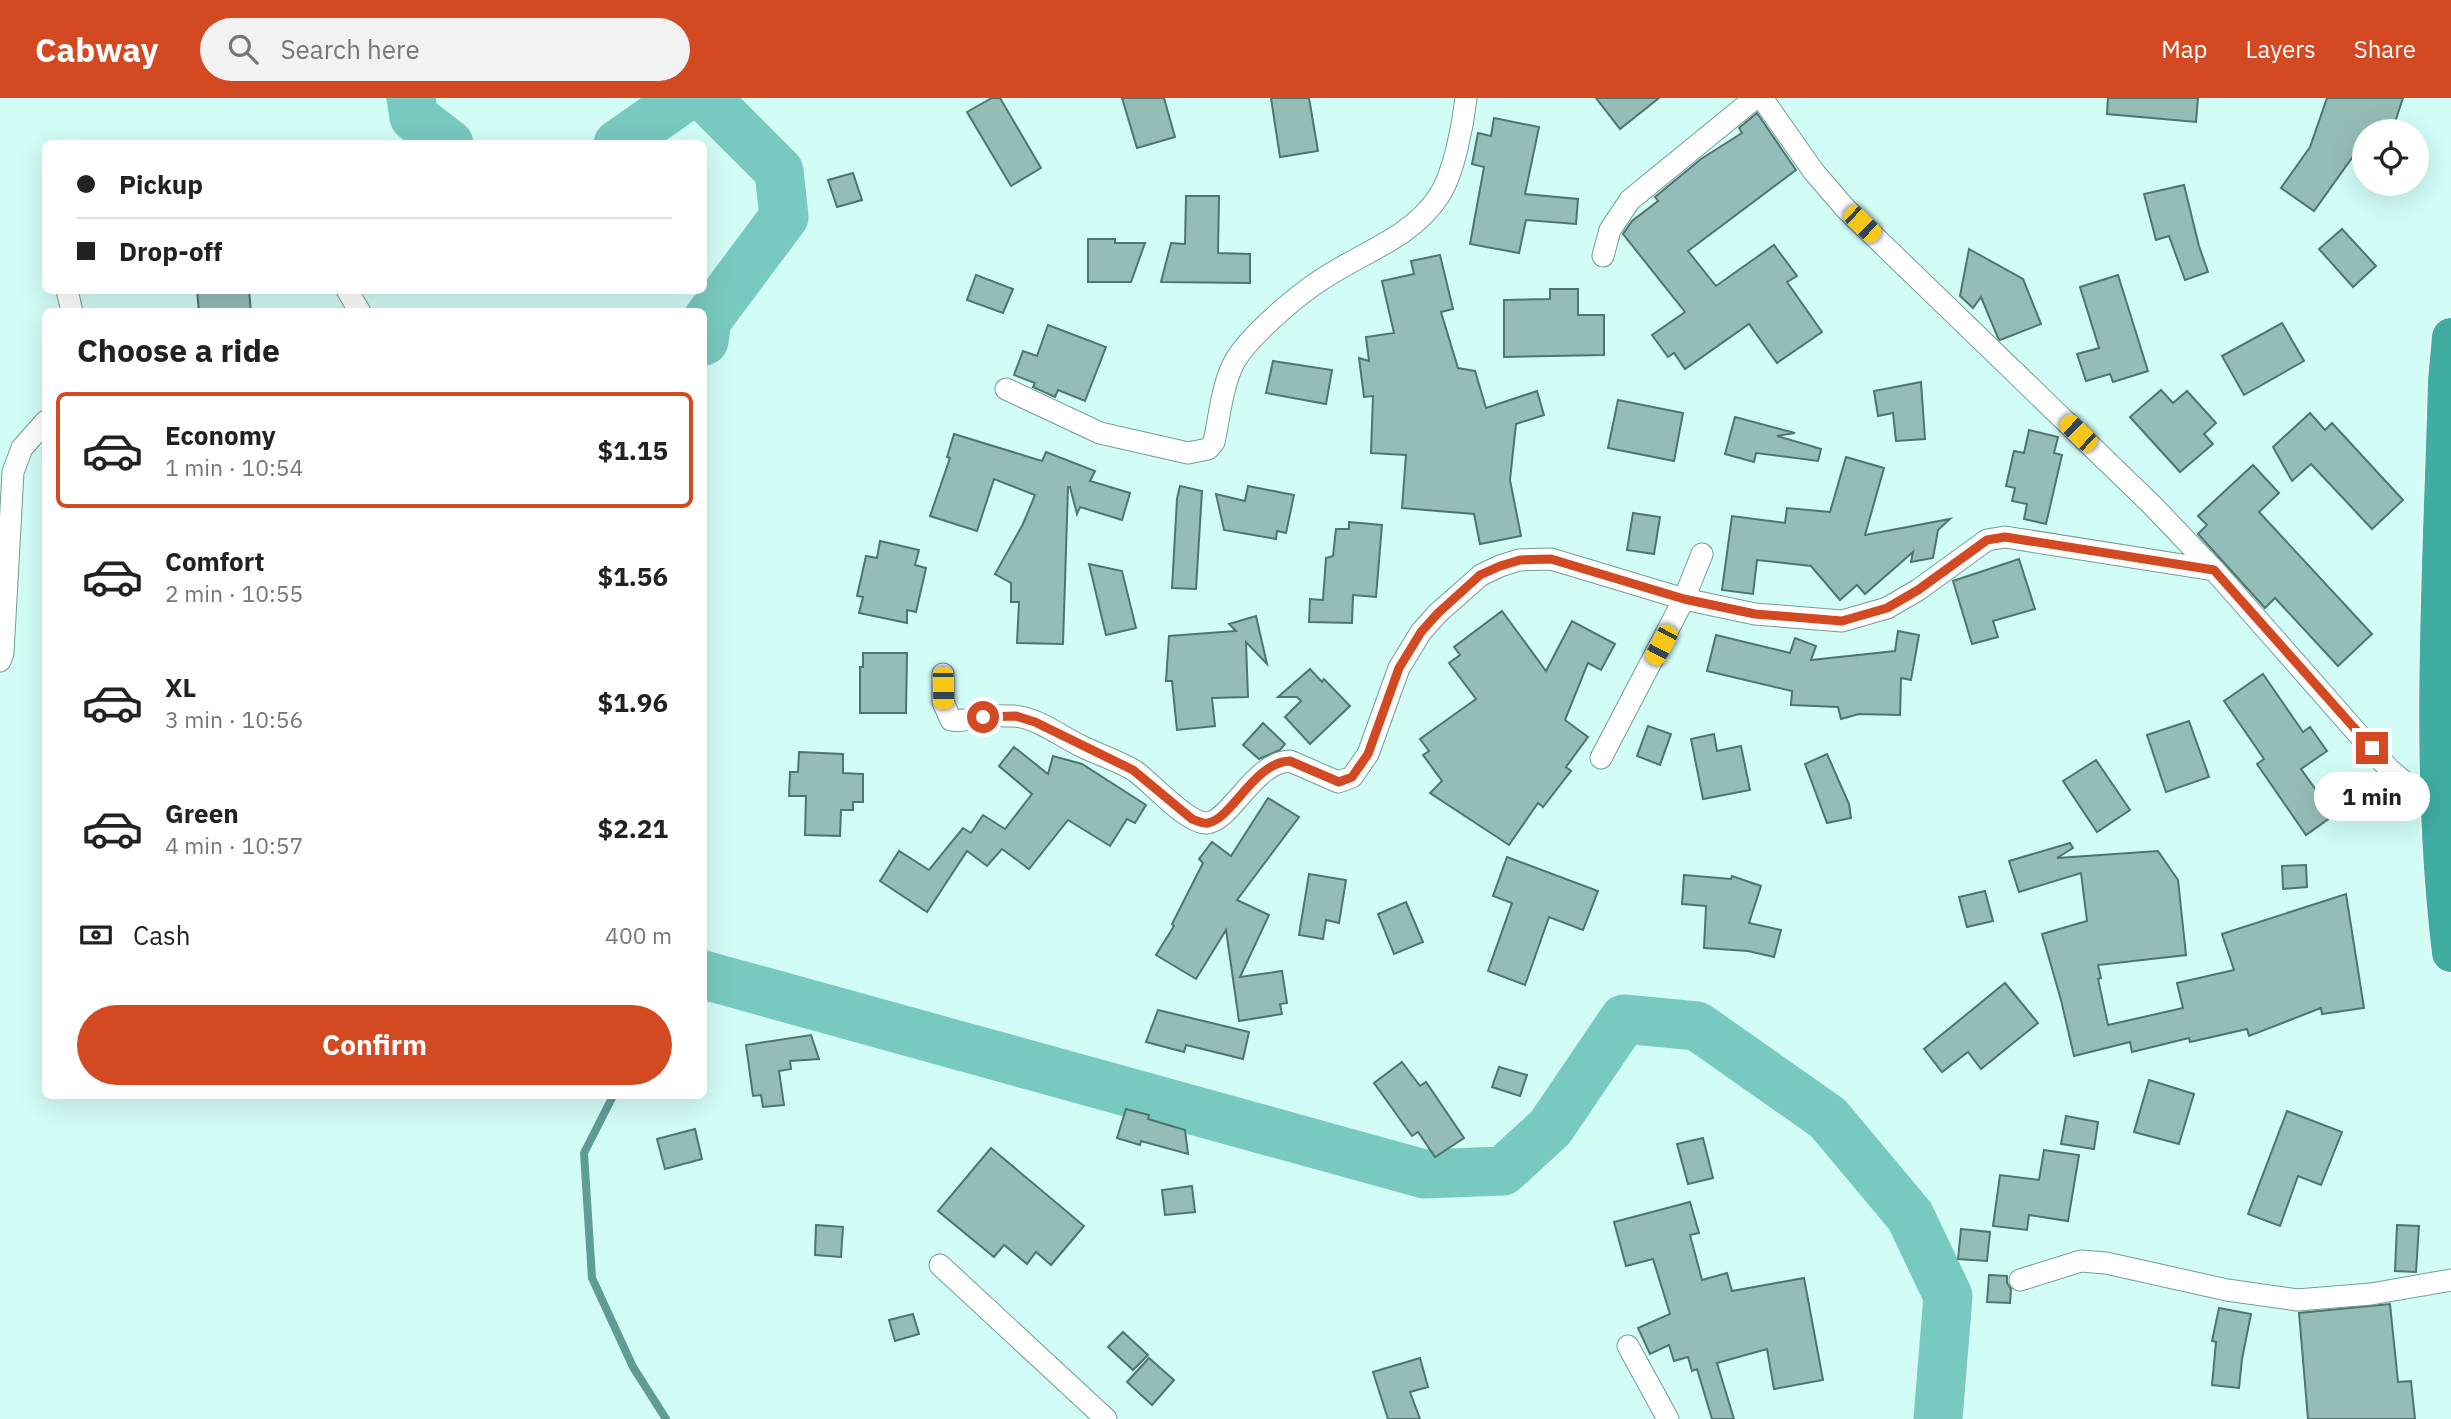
<!DOCTYPE html>
<html lang="en">
<head>
<meta charset="utf-8">
<style>
	:root { --surface:#fff; --page:#f2f2f2; --text:#222; --muted:#767676; --line:#e0e0e0; --accent:#d24922 }
	body { margin:0; font-family:"IBM Plex Sans",sans-serif; background:var(--page); color:var(--text); height:100vh; display:flex; flex-direction:column; font-size:26px; white-space:nowrap }
	* { box-sizing:border-box; margin:0 }
	p { font-size:23px; color:var(--muted) }
	.icon { flex:none; width:38px; height:38px; fill:none; stroke:currentColor; stroke-width:2; stroke-linecap:round; stroke-linejoin:round }
	.map { position:relative; flex:1; overflow:hidden }
	.drawer { position:absolute; left:42px; top:210px; width:665px; height:791px; display:flex; flex-direction:column; background:var(--surface); border-radius:10px; box-shadow:0 7px 28px #0002 }
	.drawer>* { flex:none }
	.guide { position:absolute; left:42px; top:42px; width:665px; height:154px; border-radius:10px; box-shadow:0 7px 28px #0002; display:grid; align-content:center; height:154px; padding:0 35px; background:var(--surface) }
	.tools { position:absolute; left:2352px; top:21px; display:grid; gap:14px }
	.tools a { display:grid; place-items:center; width:77px; height:77px; border-radius:50%; background:var(--surface); box-shadow:0 7px 28px #0002; font-size:35px }
	.end { position:absolute; width:32px; height:32px; margin:-16px; border:9px solid #d24922; background:#fff; box-shadow:0 0 0 4px #fff }
	.from { border-radius:50% }
	.bubble { position:absolute; height:49px; border-radius:24px; background:var(--surface); box-shadow:0 7px 28px #0002; font-size:23px; font-weight:800; line-height:49px; text-align:center }
	.car { position:absolute; width:21px; height:42px; margin:-21px -10px; border-radius:9px; box-shadow:0 0 5px 2px #0007; background:linear-gradient(#f5c518 24%,#345 0 40%,#f5c518 0 76%,#345 0 86%,#f5c518 0) }
	.guide b { display:flex; align-items:center; gap:24px; height:66px; font-size:26px }
	.guide b+b { border-top:2px solid var(--line) }
	.guide i { width:18px; height:18px; background:var(--text) }
	ul { padding:0; list-style:none }
	li { display:flex; align-items:center; gap:21px; height:116px; margin:0 14px 10px; padding:0 21px; border:4px solid transparent; border-radius:10px }
	li div { flex:1 }
	li b { display:block; font-size:26px }
	li em { font-style:normal; font-weight:800 }
	li.current { border-color:var(--accent) }
	li>.icon { width:63px; height:63px; stroke-width:1.5 }
	h2 { padding:0 35px; font-size:32px; line-height:84px }
	.pay { display:flex; align-items:center; gap:18px; height:77px; padding:0 35px; font-size:26px }
	.pay p { margin-inline-start:auto }
	.primary-button { display:flex; gap:14px; margin-top:auto; padding:14px 35px }
	.primary-button a { flex:1; height:80px; border-radius:42px; background:var(--accent); color:#fff; font-size:28px; font-weight:800; line-height:80px; text-align:center }
	header { display:flex; align-items:center; gap:42px; box-sizing:border-box; height:98px; padding:0 35px; background:var(--accent); color:#fff }
	header strong { font-size:33px }
	nav { display:flex; gap:38px; margin-inline-start:auto; font-size:24px }
	.search { width:490px; height:63px; background:var(--page); display:flex; align-items:center; gap:18px; box-sizing:border-box; padding:0 24px; border-radius:38px; color:var(--muted); font-size:26px }
	.map>svg:first-child { display:block }
	.lines { fill:none; stroke-linecap:round; stroke-linejoin:round }
	.stream { stroke:#5e9c94; stroke-width:8 }
	.river { stroke:#78c9bf; stroke-width:49 }
	.building { fill:#95bdb8; stroke:#4e7570; stroke-width:2 }
	.street-casing { stroke:#749c96; stroke-width:23 }
	.highway-casing { stroke:#fff; stroke-width:40 }
	.street { stroke:#fff; stroke-width:21 }
	.highway { stroke:#40aca2; stroke-width:38 }
	.route { stroke:#d24922; stroke-width:9 }
</style>
</head>
<body>
<header>
<strong>Cabway</strong>
<div class="search"><svg class="icon" aria-label="search" viewBox="0 0 24 24"><circle cx="10" cy="10" r="6"/><path d="M15 15l6 6"/></svg>Search here</div>
<nav><a>Map</a><a>Layers</a><a>Share</a></nav>
</header>
<div class="map">
<svg width="2451" height="1321" viewBox="0 0 2451 1321">
	<rect width="100%" height="100%" fill="#d2fcf6"/>
	<g class="lines">
		<path class="stream" d="M 613,998 L 584,1055 L 592,1180 L 633,1269 L 666,1321"/>
		<g class="river">
			<path d="M 411,0 L 414,19 L 449,46"/>
			<path d="M 618,46 L 684,0"/>
			<path d="M 704,243 L 707,222 L 784,119 L 779,73 L 706,0"/>
			<path d="M 704,877 L 1424,1076 L 1503,1073 L 1550,1030 L 1624,921 L 1697,928 L 1828,1020 L 1910,1118 L 1948,1198 L 1938,1321"/>
		</g>
	</g>
	<g class="building">
		<path d="M 992,0 L 1000,0 L 1041,70 L 1011,88 L 967,14 Z"/>
		<path d="M 1122,0 L 1164,0 L 1175,39 L 1137,50 Z"/>
		<path d="M 1271,0 L 1309,0 L 1318,53 L 1280,59 Z"/>
		<path d="M 1596,0 L 1659,0 L 1620,31 Z"/>
		<path d="M 2108,0 L 2198,0 L 2196,24 L 2107,16 Z"/>
		<path d="M 2327,0 L 2403,0 L 2392,33 L 2364,33 L 2364,43 L 2314,113 L 2281,90 L 2310,49 Z"/>
		<path d="M 1757,15 L 1796,72 L 1688,153 L 1716,188 L 1774,147 L 1797,178 L 1787,184 L 1822,234 L 1777,265 L 1749,226 L 1685,271 L 1674,255 L 1668,259 L 1652,237 L 1685,214 L 1623,136 L 1632,123 L 1658,103 L 1655,99 L 1701,61 L 1742,35 L 1739,30 Z"/>
		<path d="M 1494,20 L 1539,29 L 1525,96 L 1578,101 L 1576,126 L 1526,122 L 1519,155 L 1470,146 L 1484,69 L 1472,66 L 1478,35 L 1491,38 Z"/>
		<path d="M 853,75 L 862,102 L 837,109 L 828,82 Z"/>
		<path d="M 2184,87 L 2199,148 L 2208,174 L 2185,182 L 2169,138 L 2156,142 L 2144,96 Z"/>
		<path d="M 1186,98 L 1219,98 L 1218,155 L 1250,156 L 1250,185 L 1161,184 L 1171,145 L 1185,146 Z"/>
		<path d="M 2342,131 L 2376,168 L 2353,189 L 2319,151 Z"/>
		<path d="M 1088,141 L 1115,141 L 1115,145 L 1145,145 L 1131,184 L 1088,184 Z"/>
		<path d="M 1969,151 L 2023,181 L 2041,226 L 2000,242 L 1998,240 L 1981,199 L 1973,210 L 1960,198 Z"/>
		<path d="M 1440,157 L 1453,211 L 1441,214 L 1458,270 L 1475,273 L 1486,310 L 1537,293 L 1544,317 L 1516,326 L 1510,382 L 1521,438 L 1480,446 L 1474,416 L 1402,410 L 1406,357 L 1371,355 L 1373,298 L 1364,299 L 1359,260 L 1369,263 L 1366,239 L 1394,235 L 1382,183 L 1414,176 L 1411,163 Z"/>
		<path d="M 976,177 L 1013,191 L 1003,215 L 967,202 Z"/>
		<path d="M 2118,177 L 2148,273 L 2113,284 L 2110,276 L 2086,283 L 2077,256 L 2099,250 L 2080,189 Z"/>
		<path d="M 1550,191 L 1578,191 L 1578,217 L 1604,217 L 1604,257 L 1504,259 L 1504,202 L 1550,201 Z"/>
		<path d="M 197,192 L 249,192 L 251,214 L 199,214 Z"/>
		<path d="M 2282,225 L 2304,263 L 2244,297 L 2222,258 Z"/>
		<path d="M 1048,227 L 1106,249 L 1085,303 L 1058,292 L 1055,299 L 1033,289 L 1035,285 L 1014,277 L 1023,253 L 1037,258 Z"/>
		<path d="M 1273,263 L 1332,272 L 1326,306 L 1266,295 Z"/>
		<path d="M 1921,284 L 1925,341 L 1896,343 L 1893,315 L 1878,318 L 1874,293 Z"/>
		<path d="M 2161,292 L 2173,305 L 2187,293 L 2216,325 L 2204,336 L 2213,346 L 2180,374 L 2130,319 Z"/>
		<path d="M 1618,302 L 1683,315 L 1674,363 L 1608,350 Z"/>
		<path d="M 2310,315 L 2325,332 L 2332,325 L 2403,402 L 2372,431 L 2311,366 L 2292,383 L 2273,349 Z"/>
		<path d="M 1735,319 L 1795,335 L 1777,338 L 1821,351 L 1818,363 L 1756,355 L 1754,364 L 1725,356 Z"/>
		<path d="M 2029,332 L 2058,339 L 2054,355 L 2062,357 L 2046,426 L 2024,421 L 2027,406 L 2012,403 L 2015,390 L 2006,388 L 2014,353 L 2024,355 Z"/>
		<path d="M 954,336 L 1042,363 L 1046,354 L 1095,373 L 1090,383 L 1130,395 L 1122,422 L 1080,409 L 1077,416 L 1070,389 L 1068,389 L 1063,546 L 1017,545 L 1019,504 L 1011,504 L 1011,485 L 995,476 L 1023,426 L 1035,397 L 994,381 L 977,433 L 930,418 L 950,360 L 947,359 Z"/>
		<path d="M 1846,359 L 1884,370 L 1865,437 L 1950,421 L 1938,432 L 1933,460 L 1911,464 L 1913,454 L 1865,496 L 1857,487 L 1840,502 L 1811,468 L 1757,462 L 1753,496 L 1722,492 L 1732,418 L 1785,425 L 1787,410 L 1830,414 Z"/>
		<path d="M 2253,367 L 2279,395 L 2259,414 L 2372,536 L 2338,568 L 2275,500 L 2265,510 L 2198,436 L 2207,427 L 2198,418 Z"/>
		<path d="M 1180,388 L 1202,393 L 1196,491 L 1172,490 L 1177,401 Z"/>
		<path d="M 1248,388 L 1294,397 L 1286,435 L 1277,433 L 1276,441 L 1224,432 L 1216,396 L 1245,403 Z"/>
		<path d="M 1633,415 L 1660,419 L 1654,456 L 1627,452 Z"/>
		<path d="M 1349,424 L 1382,427 L 1376,499 L 1353,497 L 1352,525 L 1309,524 L 1310,501 L 1323,502 L 1326,460 L 1333,458 L 1336,431 L 1349,431 Z"/>
		<path d="M 880,443 L 919,452 L 915,467 L 926,470 L 916,514 L 907,512 L 907,525 L 859,515 L 863,499 L 857,498 L 866,458 L 877,460 Z"/>
		<path d="M 2019,461 L 2035,511 L 1993,523 L 1998,539 L 1972,546 L 1953,483 Z"/>
		<path d="M 1089,466 L 1122,473 L 1136,530 L 1106,537 Z"/>
		<path d="M 1502,513 L 1546,573 L 1572,523 L 1615,546 L 1601,572 L 1588,565 L 1565,622 L 1588,639 L 1566,669 L 1571,673 L 1543,709 L 1538,705 L 1509,747 L 1430,695 L 1442,683 L 1423,657 L 1429,653 L 1420,641 L 1476,601 L 1449,565 L 1460,557 L 1454,549 Z"/>
		<path d="M 1256,518 L 1267,566 L 1246,544 L 1248,599 L 1212,600 L 1215,628 L 1177,632 L 1172,583 L 1166,583 L 1169,538 L 1236,533 L 1229,526 Z"/>
		<path d="M 1898,533 L 1919,537 L 1911,582 L 1901,580 L 1900,617 L 1859,616 L 1841,621 L 1838,609 L 1791,607 L 1792,593 L 1707,573 L 1716,537 L 1790,555 L 1795,540 L 1816,548 L 1811,562 L 1895,553 Z"/>
		<path d="M 863,555 L 907,555 L 906,615 L 860,615 L 860,569 L 863,569 Z"/>
		<path d="M 1310,571 L 1322,584 L 1324,581 L 1350,608 L 1310,646 L 1285,619 L 1301,603 L 1297,599 L 1278,599 Z"/>
		<path d="M 2263,576 L 2303,634 L 2310,629 L 2327,653 L 2301,671 L 2334,717 L 2306,737 L 2257,666 L 2264,661 L 2224,603 Z"/>
		<path d="M 2189,623 L 2209,679 L 2166,694 L 2147,637 Z"/>
		<path d="M 1263,625 L 1285,646 L 1280,652 L 1259,661 L 1243,647 Z"/>
		<path d="M 1648,628 L 1671,636 L 1660,667 L 1637,658 Z"/>
		<path d="M 1714,636 L 1717,653 L 1741,648 L 1750,692 L 1703,701 L 1691,641 Z"/>
		<path d="M 1014,649 L 1048,676 L 1053,658 L 1082,666 L 1146,707 L 1135,725 L 1127,721 L 1110,748 L 1068,722 L 1029,771 L 1002,751 L 987,768 L 967,753 L 927,814 L 880,783 L 899,753 L 929,772 L 963,730 L 971,735 L 983,717 L 1005,731 L 1032,696 L 999,668 Z"/>
		<path d="M 799,654 L 843,656 L 843,675 L 863,676 L 863,704 L 853,704 L 853,712 L 841,712 L 840,738 L 805,737 L 806,698 L 789,698 L 790,674 L 798,674 Z"/>
		<path d="M 1827,656 L 1849,706 L 1851,720 L 1827,725 L 1805,666 Z"/>
		<path d="M 2096,662 L 2130,712 L 2097,734 L 2063,683 Z"/>
		<path d="M 1268,700 L 1299,719 L 1237,802 L 1269,817 L 1240,879 L 1282,873 L 1287,905 L 1280,906 L 1282,916 L 1239,923 L 1226,832 L 1196,881 L 1156,857 L 1174,828 L 1172,826 L 1203,765 L 1199,761 L 1212,744 L 1231,758 Z"/>
		<path d="M 2070,745 L 2073,750 L 2057,760 L 2158,753 L 2178,782 L 2186,857 L 2098,867 L 2101,880 L 2098,881 L 2108,927 L 2183,910 L 2177,885 L 2234,872 L 2222,836 L 2346,796 L 2364,910 L 2322,916 L 2321,910 L 2249,938 L 2247,931 L 2190,944 L 2189,940 L 2132,954 L 2130,944 L 2074,958 L 2061,902 L 2042,836 L 2087,823 L 2081,775 L 2019,794 L 2009,763 Z"/>
		<path d="M 1507,759 L 1598,793 L 1583,832 L 1549,819 L 1525,887 L 1488,873 L 1512,805 L 1493,798 Z"/>
		<path d="M 2306,767 L 2307,789 L 2283,791 L 2282,768 Z"/>
		<path d="M 1309,776 L 1346,782 L 1339,825 L 1326,822 L 1323,841 L 1299,837 Z"/>
		<path d="M 1684,777 L 1731,781 L 1732,778 L 1761,788 L 1749,825 L 1781,832 L 1774,859 L 1748,853 L 1704,850 L 1706,808 L 1682,806 Z"/>
		<path d="M 1985,793 L 1993,823 L 1967,829 L 1959,799 Z"/>
		<path d="M 1406,804 L 1423,844 L 1394,856 L 1378,816 Z"/>
		<path d="M 2005,885 L 2038,925 L 1981,971 L 1968,954 L 1942,974 L 1924,951 Z"/>
		<path d="M 1158,912 L 1249,934 L 1243,961 L 1186,947 L 1184,954 L 1146,944 Z"/>
		<path d="M 811,937 L 819,961 L 790,963 L 791,971 L 779,973 L 784,1007 L 763,1009 L 761,997 L 753,998 L 746,947 Z"/>
		<path d="M 1402,964 L 1420,988 L 1426,984 L 1464,1040 L 1435,1059 L 1418,1034 L 1412,1038 L 1374,985 Z"/>
		<path d="M 1499,969 L 1527,977 L 1520,998 L 1492,989 Z"/>
		<path d="M 2149,982 L 2194,996 L 2179,1046 L 2134,1034 Z"/>
		<path d="M 1126,1011 L 1149,1017 L 1148,1021 L 1185,1032 L 1188,1056 L 1141,1043 L 1140,1047 L 1117,1040 Z"/>
		<path d="M 2287,1013 L 2342,1034 L 2321,1087 L 2298,1078 L 2280,1128 L 2248,1116 Z"/>
		<path d="M 2066,1018 L 2098,1024 L 2094,1051 L 2061,1046 Z"/>
		<path d="M 695,1031 L 702,1061 L 665,1071 L 657,1041 Z"/>
		<path d="M 1703,1040 L 1713,1080 L 1688,1086 L 1677,1046 Z"/>
		<path d="M 991,1050 L 1084,1128 L 1051,1167 L 1036,1154 L 1027,1166 L 1004,1147 L 994,1159 L 938,1113 Z"/>
		<path d="M 2044,1052 L 2079,1057 L 2068,1123 L 2029,1117 L 2027,1132 L 1993,1128 L 2000,1077 L 2039,1082 Z"/>
		<path d="M 1192,1088 L 1195,1114 L 1165,1117 L 1162,1092 Z"/>
		<path d="M 1690,1104 L 1699,1135 L 1690,1137 L 1702,1182 L 1727,1175 L 1732,1193 L 1804,1180 L 1823,1282 L 1774,1291 L 1767,1251 L 1717,1265 L 1734,1321 L 1712,1321 L 1697,1271 L 1692,1273 L 1688,1259 L 1674,1263 L 1669,1247 L 1650,1256 L 1638,1230 L 1670,1216 L 1653,1161 L 1626,1168 L 1614,1124 Z"/>
		<path d="M 816,1127 L 843,1129 L 841,1159 L 815,1157 Z"/>
		<path d="M 2397,1127 L 2419,1128 L 2416,1174 L 2395,1173 Z"/>
		<path d="M 1961,1131 L 1990,1134 L 1987,1163 L 1958,1161 Z"/>
		<path d="M 1989,1177 L 2007,1178 L 2007,1185 L 2011,1191 L 2010,1205 L 1987,1204 Z"/>
		<path d="M 2390,1206 L 2398,1284 L 2411,1283 L 2415,1321 L 2308,1321 L 2299,1215 Z"/>
		<path d="M 2219,1210 L 2251,1216 L 2242,1261 L 2239,1290 L 2212,1287 L 2216,1244 L 2212,1243 Z"/>
		<path d="M 913,1216 L 919,1236 L 895,1243 L 889,1222 Z"/>
		<path d="M 1123,1234 L 1148,1257 L 1133,1272 L 1108,1249 Z"/>
		<path d="M 1149,1260 L 1174,1282 L 1152,1307 L 1127,1284 Z"/>
		<path d="M 1420,1260 L 1428,1289 L 1410,1294 L 1420,1321 L 1388,1321 L 1373,1274 Z"/>
	</g>
	<g class="lines">
		<g class="street-casing">
			<g id="street">
				<path d="M 1762,0 L 1814,74 L 1845,110 L 2152,407 L 2214,472 L 2389,671 L 2440,714"/>
				<path d="M 1603,158 L 1610,132 L 1630,102 L 1755,0"/>
				<path d="M 67,192 L 72,214"/>
				<path d="M 347,192 L 360,214"/>
				<path d="M 1006,291 L 1100,335 L 1188,355 L 1208,351 L 1214,344 C 1220,317 1222,285 1236,261 C 1251,237 1294,200 1318,184 C 1359,155 1410,142 1439,98 C 1454,75 1463,27 1466,0"/>
				<path d="M 0,563 L 3,555 L 13,374 L 22,350 L 46,323"/>
				<path d="M 943,576 L 943,604 L 951,622 C 963,624 970,621 982,619 C 992,617 1004,618 1014,618 C 1038,620 1060,638 1081,648 C 1099,657 1119,663 1135,673 C 1152,685 1187,726 1207,725 C 1231,723 1254,664 1290,663 L 1338,684 L 1352,679 L 1368,656 L 1399,570 L 1421,534 L 1438,515 L 1481,477 L 1500,468 L 1519,462 L 1551,461 L 1684,501 L 1755,516 L 1842,523 L 1887,510 L 1918,492 L 1987,442 L 2005,439 L 2214,472"/>
				<path d="M 1601,660 L 1684,501 L 1702,456"/>
				<path d="M 940,1167 L 1106,1321"/>
				<path d="M 2020,1182 L 2081,1163 L 2106,1165 L 2227,1192 L 2297,1202 L 2371,1196 L 2451,1182"/>
				<path d="M 1628,1248 L 1668,1321"/>
			</g>
		</g>
		<g class="highway-casing">
			<path id="highway" d="M 2451,239 L 2447,283 C 2442,472 2428,666 2451,855"/>
		</g>
		<use href="#street" class="street"/>
		<use href="#highway" class="highway"/>
	</g>
	<g class="lines">
		<path class="route" d="M 983,619 L 1016,618 L 1035,624 L 1133,672 L 1192,721 C 1197,723 1203,726 1208,725 C 1232,721 1254,664 1290,663 L 1339,684 L 1352,679 L 1368,656 L 1399,570 L 1421,534 L 1438,515 L 1480,477 L 1500,468 L 1520,462 L 1551,461 L 1684,501 L 1755,516 L 1842,523 L 1887,510 L 1918,492 L 1987,442 L 2005,439 L 2214,472 L 2372,650"/>
	</g>
</svg>
<div class="tools">
<a><svg class="icon" aria-label="locate" viewBox="0 0 24 24"><circle cx="12" cy="12" r="6"/><path d="M12 2v4M12 18v4M2 12h4M18 12h4"/></svg></a>
</div>
<i class="end from" style="left:983px;top:619px"></i>
<i class="end" style="left:2372px;top:650px"></i>
<div class="bubble" style="left:2314px;top:674px;width:116px">1 min</div>
<i class="car" style="left:1862px;top:126px;rotate:134deg"></i>
<i class="car" style="left:2078px;top:335px;rotate:314deg"></i>
<i class="car" style="left:1661px;top:547px;rotate:208deg"></i>
<i class="car" style="left:943px;top:590px;rotate:179deg"></i>
<div class="guide">
<b><i class="from"></i>Pickup</b>
<b><i></i>Drop-off</b>
</div>
<section class="drawer">
<h2>Choose a ride</h2>
<ul>
<li class="current"><svg class="icon" aria-label="car" viewBox="0 0 24 24"><path d="M5 17H2v-5l4-1 3-4h7l3 4 3 1v5h-3M9 17h6M6 11h13"/><circle cx="7" cy="17" r="2"/><circle cx="17" cy="17" r="2"/></svg><div><b>Economy</b><p>1 min · 10:54</p></div><em>$1.15</em></li>
<li><svg class="icon" aria-label="car" viewBox="0 0 24 24"><path d="M5 17H2v-5l4-1 3-4h7l3 4 3 1v5h-3M9 17h6M6 11h13"/><circle cx="7" cy="17" r="2"/><circle cx="17" cy="17" r="2"/></svg><div><b>Comfort</b><p>2 min · 10:55</p></div><em>$1.56</em></li>
<li><svg class="icon" aria-label="car" viewBox="0 0 24 24"><path d="M5 17H2v-5l4-1 3-4h7l3 4 3 1v5h-3M9 17h6M6 11h13"/><circle cx="7" cy="17" r="2"/><circle cx="17" cy="17" r="2"/></svg><div><b>XL</b><p>3 min · 10:56</p></div><em>$1.96</em></li>
<li><svg class="icon" aria-label="car" viewBox="0 0 24 24"><path d="M5 17H2v-5l4-1 3-4h7l3 4 3 1v5h-3M9 17h6M6 11h13"/><circle cx="7" cy="17" r="2"/><circle cx="17" cy="17" r="2"/></svg><div><b>Green</b><p>4 min · 10:57</p></div><em>$2.21</em></li>
</ul>
<div class="pay"><svg class="icon" aria-label="cash" viewBox="0 0 24 24"><path d="M3 7h18v10H3z"/><circle cx="12" cy="12" r="2"/></svg>Cash<p>400 m</p></div>
<div class="primary-button"><a>Confirm</a></div>
</section>
</div>
</body>
</html>
